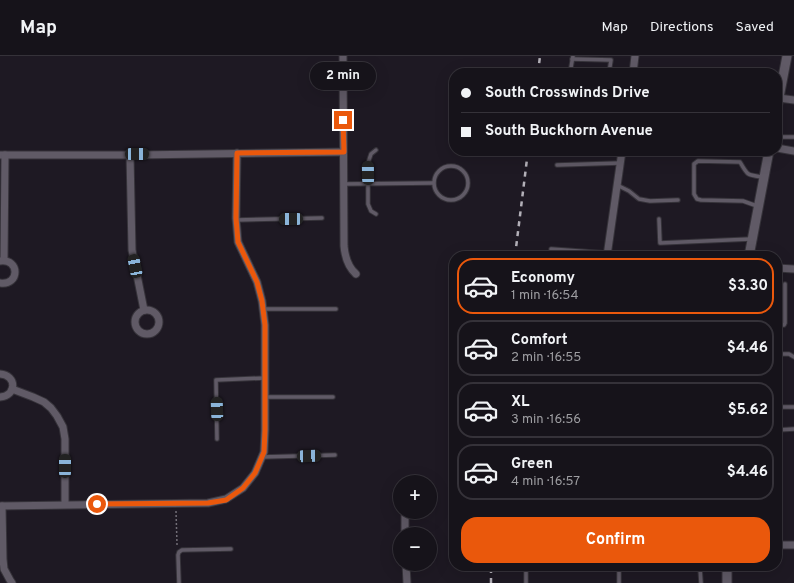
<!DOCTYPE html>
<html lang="en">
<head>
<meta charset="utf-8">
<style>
	:root { --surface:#16131a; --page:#232027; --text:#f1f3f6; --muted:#9e9ea2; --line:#353239; --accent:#ea580c }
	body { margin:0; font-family:Overpass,sans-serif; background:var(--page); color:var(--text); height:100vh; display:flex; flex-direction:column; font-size:15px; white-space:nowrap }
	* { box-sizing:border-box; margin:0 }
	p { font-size:13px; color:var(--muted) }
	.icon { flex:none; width:22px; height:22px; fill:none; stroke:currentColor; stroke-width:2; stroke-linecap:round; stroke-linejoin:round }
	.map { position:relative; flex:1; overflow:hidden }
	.panel { position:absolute; left:449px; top:195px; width:333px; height:320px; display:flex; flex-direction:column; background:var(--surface); border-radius:16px; box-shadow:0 4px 16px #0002,0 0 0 1px var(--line) }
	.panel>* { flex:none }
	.top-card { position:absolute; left:449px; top:12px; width:333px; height:88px; border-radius:16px; box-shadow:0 4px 16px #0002,0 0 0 1px var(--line); display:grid; align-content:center; height:88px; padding:0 12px; background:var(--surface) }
	.controls { position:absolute; left:393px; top:419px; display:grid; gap:8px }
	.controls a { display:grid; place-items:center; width:44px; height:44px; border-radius:50%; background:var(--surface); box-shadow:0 4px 16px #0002,0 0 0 1px var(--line); font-size:20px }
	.end { position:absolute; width:18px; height:18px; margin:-9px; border:5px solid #ea580c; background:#fff; box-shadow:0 0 0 2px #fff }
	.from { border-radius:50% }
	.bubble { position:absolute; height:28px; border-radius:14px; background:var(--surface); box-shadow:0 4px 16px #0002,0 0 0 1px var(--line); font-size:13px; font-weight:700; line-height:28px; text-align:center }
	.car { position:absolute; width:12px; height:24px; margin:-12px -6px; border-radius:5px; box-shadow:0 0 3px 1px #0007; background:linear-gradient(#222 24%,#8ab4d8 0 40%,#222 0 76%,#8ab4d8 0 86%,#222 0) }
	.top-card b { display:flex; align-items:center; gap:14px; height:38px; font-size:15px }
	.top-card b+b { border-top:1px solid var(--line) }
	.top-card i { width:10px; height:10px; background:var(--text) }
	ul { padding:7px 0 0; list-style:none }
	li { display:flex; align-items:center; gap:12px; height:56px; margin:0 8px 6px; padding:0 4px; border:2px solid var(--line); border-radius:16px }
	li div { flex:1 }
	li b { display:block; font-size:15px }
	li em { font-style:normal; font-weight:700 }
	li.on { border-color:var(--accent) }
	li>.icon { width:36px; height:36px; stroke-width:1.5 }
	.action { display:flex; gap:8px; margin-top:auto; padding:8px 12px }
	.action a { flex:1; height:46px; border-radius:16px; background:var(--accent); color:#fff; font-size:16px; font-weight:700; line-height:46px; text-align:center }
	header { display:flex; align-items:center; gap:24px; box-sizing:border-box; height:56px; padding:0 20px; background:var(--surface); border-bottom:1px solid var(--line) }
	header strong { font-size:19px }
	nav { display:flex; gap:22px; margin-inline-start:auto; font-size:14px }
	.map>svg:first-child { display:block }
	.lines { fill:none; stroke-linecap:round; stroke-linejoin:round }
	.service-casing { stroke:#36333a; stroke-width:5.5 }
	.minor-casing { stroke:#36333a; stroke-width:9 }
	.tertiary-casing { stroke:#36333a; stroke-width:11 }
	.path { stroke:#726e77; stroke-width:1.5; stroke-dasharray:2 2; stroke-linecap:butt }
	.service { stroke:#605a66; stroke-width:3.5 }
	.minor { stroke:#605a66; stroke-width:7 }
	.tertiary { stroke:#605a66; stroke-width:9 }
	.rail { stroke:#b3b0b8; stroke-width:2.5; stroke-dasharray:5 5; stroke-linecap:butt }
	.route { stroke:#ea580c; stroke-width:5 }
</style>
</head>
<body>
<header>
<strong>Map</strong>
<nav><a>Map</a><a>Directions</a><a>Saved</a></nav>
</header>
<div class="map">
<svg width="794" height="527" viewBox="0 0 794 527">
	<rect width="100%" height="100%" fill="#1e1923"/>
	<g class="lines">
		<g class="service-casing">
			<g id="service">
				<path d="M 572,3 L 611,4 L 609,17"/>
				<path d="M 570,17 L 573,0"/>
				<path d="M 777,81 L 794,81"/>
				<path d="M 621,98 L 674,98"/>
				<path d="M 557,109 L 620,107"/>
				<circle cx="451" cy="127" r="17"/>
				<path d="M 344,128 L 433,127"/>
				<path d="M 617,129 L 629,135 L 639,143 L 650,145 L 678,144"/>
				<path d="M 757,150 L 743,145 L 701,144 L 697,143 L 694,138 L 694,108 L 698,105 L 740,106 C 748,120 747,119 763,121"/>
				<path d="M 376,158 L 371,155 L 368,148 L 368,107 L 371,98 L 376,94"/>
				<path d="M 659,163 L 660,187 L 751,183"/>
				<path d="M 236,164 L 322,162"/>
				<path d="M 551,193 L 607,197"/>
				<path d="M 263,253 L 336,253"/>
				<path d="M 777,269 L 784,269 L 785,267 L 785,228"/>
				<path d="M 777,298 L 789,298 L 794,301"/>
				<path d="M 265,341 L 333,341"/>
				<path d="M 777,351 L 794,351"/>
				<path d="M 777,374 L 794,373"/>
				<path d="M 217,383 L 216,324 L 265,322"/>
				<path d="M 262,401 L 335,399"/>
				<path d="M 526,510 L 526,527"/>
				<path d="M 619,510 L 619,527"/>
				<path d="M 699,510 L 700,512 L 701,527"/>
				<path d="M 179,527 L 178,499 L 179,496 L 182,494 L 231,493"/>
			</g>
		</g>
		<g class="minor-casing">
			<g id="minor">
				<path d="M 343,0 L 344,190 C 345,201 348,211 356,218"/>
				<path d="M 633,17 L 635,0"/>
				<path d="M 779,42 L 794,44"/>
				<path d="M 777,92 L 794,95"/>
				<path d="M 0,99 L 137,99 L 343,96"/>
				<path d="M 130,99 L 132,194 L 144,254"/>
				<path d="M 607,200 L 622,95"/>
				<path d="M 4,204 L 5,99"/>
				<path d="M 777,212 L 794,213"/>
				<path d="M 0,227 C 20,230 20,202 0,205"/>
				<circle cx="147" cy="266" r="12"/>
				<path d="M 0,318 C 17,319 17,340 0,341"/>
				<path d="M 12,333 L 33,341 L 44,346 L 51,352 L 57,360 L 63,371 L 65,383 L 65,448"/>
				<path d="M 0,450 L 208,447 L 226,443 L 243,432 L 255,417 L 264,396 L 265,374 L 265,269 L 262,245 L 257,226 L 238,186 L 236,162 L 237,97"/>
				<path d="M 2,450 L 3,503 L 4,513 L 10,524 L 12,527"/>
				<path d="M 405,478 L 405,456"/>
				<path d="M 777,489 L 794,489"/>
				<path d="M 406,508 L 407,527"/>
			</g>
		</g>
		<g class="tertiary-casing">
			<g id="tertiary">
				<path d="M 777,52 L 787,0"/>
				<path d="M 749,200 L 769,95"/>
				<path d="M 727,510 L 727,527"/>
			</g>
		</g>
		<path class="path" d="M 176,455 L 177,488 L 177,491"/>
		<use href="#service" class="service"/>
		<use href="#minor" class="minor"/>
		<use href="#tertiary" class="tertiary"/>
		<g class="rail">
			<path d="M 538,17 L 540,0"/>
			<path d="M 515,200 L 528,95"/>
			<path d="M 491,527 L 491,510"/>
		</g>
	</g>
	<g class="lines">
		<path class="route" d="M 97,448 L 208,447 L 226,444 L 243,432 L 255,417 L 264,396 L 265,374 L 265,269 L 262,245 L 257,226 L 238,186 L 236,162 L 237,97 L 344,96 L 343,64"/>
	</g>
</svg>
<div class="controls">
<a>+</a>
<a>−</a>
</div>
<i class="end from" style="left:97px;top:448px"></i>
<i class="end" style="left:343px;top:64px"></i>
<div class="bubble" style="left:310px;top:6px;width:66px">2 min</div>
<i class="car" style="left:137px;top:98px;rotate:89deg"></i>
<i class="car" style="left:368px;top:117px;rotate:359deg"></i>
<i class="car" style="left:291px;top:163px;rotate:269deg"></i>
<i class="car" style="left:135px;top:210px;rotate:349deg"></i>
<i class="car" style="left:217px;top:353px;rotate:358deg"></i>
<i class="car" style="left:309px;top:400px;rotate:88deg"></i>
<i class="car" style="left:65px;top:410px;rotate:0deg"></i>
<div class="top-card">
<b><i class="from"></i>South Crosswinds Drive</b>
<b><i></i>South Buckhorn Avenue</b>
</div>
<section class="panel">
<ul>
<li class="on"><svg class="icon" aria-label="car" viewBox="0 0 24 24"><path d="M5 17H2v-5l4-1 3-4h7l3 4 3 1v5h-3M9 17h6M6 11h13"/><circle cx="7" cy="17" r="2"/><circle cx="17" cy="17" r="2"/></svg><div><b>Economy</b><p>1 min · 16:54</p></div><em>$3.30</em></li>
<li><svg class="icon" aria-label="car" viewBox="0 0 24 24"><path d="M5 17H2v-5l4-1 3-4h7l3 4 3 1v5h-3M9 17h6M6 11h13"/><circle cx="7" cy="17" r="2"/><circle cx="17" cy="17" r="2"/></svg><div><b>Comfort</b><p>2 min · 16:55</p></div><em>$4.46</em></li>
<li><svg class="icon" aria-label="car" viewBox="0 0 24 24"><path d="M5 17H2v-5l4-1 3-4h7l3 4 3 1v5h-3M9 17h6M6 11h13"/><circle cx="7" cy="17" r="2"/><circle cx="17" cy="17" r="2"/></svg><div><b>XL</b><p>3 min · 16:56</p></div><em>$5.62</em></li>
<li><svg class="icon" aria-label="car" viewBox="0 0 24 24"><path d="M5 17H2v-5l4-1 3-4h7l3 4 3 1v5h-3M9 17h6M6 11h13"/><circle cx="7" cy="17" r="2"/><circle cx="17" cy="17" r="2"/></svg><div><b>Green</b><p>4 min · 16:57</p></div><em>$4.46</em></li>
</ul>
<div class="action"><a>Confirm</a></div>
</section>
</div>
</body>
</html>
